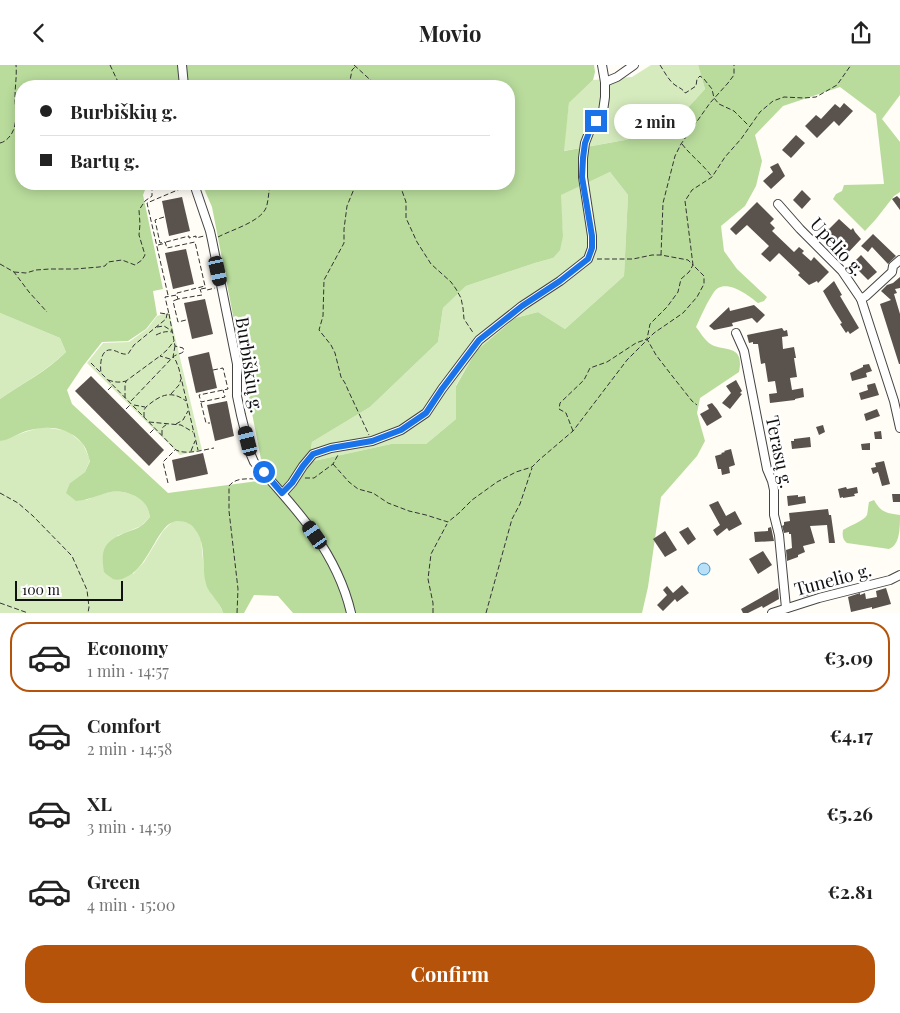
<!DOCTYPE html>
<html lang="en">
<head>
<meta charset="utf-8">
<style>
	:root { --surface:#fff; --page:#f2f2f2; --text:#222; --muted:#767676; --line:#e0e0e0; --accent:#b45309 }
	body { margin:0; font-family:"Playfair Display",serif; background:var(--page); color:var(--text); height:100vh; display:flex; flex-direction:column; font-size:19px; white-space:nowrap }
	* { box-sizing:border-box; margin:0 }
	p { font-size:16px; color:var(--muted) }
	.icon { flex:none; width:28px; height:28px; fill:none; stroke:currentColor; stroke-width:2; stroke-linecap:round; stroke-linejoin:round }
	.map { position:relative; height:548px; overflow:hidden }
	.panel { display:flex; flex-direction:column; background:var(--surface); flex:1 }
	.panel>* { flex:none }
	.guide { position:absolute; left:15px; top:15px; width:500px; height:110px; border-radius:20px; box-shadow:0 2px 12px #0003; display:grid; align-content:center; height:110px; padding:0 25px; background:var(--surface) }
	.scale { position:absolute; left:15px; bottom:12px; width:108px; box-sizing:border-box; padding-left:5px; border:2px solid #111; border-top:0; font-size:14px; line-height:18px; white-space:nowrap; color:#111; -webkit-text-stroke:4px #fff; paint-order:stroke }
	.end { position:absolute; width:22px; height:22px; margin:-11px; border:6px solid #1a73e8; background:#fff; box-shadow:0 0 0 2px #fff }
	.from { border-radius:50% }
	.bubble { position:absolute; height:35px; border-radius:18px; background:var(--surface); box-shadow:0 2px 12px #0003; font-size:16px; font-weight:700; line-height:35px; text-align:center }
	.car { position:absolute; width:15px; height:30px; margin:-15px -8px; border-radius:6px; box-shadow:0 0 4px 1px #0007; background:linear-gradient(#222 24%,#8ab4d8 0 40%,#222 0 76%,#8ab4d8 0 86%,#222 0) }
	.guide b { display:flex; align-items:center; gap:18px; height:48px; font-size:19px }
	.guide b+b { border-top:1px solid var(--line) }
	.guide i { width:12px; height:12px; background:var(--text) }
	ul { padding:9px 0 0; list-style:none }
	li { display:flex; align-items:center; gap:15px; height:70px; margin:0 10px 8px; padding:0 15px; border:2px solid transparent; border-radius:20px }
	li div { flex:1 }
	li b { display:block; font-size:19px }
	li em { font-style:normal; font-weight:700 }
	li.selected { border-color:var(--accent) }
	li>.icon { width:45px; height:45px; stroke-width:1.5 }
	.action { display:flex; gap:10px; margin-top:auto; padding:10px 25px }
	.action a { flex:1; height:58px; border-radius:20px; background:var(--accent); color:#fff; font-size:20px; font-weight:700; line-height:58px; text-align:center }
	header { display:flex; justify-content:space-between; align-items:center; height:65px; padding:0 25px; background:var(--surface); font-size:22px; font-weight:700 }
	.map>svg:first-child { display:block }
	.green { fill:#d5ebbd }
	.forest { fill:#b9dc9c; fill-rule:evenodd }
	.water { fill:#b9e0f7; stroke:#3f96cf }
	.building { fill:#5a524d }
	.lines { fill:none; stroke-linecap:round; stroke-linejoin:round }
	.minor-casing { stroke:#444; stroke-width:10 }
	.path { stroke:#333; stroke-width:1; stroke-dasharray:5 2.5; stroke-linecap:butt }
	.minor { stroke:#fff; stroke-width:8 }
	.route { stroke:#1a73e8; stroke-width:6 }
	.labels { text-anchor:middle; stroke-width:5; stroke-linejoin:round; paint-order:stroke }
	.street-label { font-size:18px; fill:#111; stroke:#fff }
</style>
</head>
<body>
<header><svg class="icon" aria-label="back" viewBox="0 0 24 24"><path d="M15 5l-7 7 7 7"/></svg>Movio<svg class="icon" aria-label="share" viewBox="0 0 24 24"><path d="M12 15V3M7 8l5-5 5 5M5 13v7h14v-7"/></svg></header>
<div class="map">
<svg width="900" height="548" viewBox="0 0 900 548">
	<rect width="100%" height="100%" fill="#fffdf5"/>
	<g class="green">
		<path d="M 651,0 L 698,0 L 705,24 L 674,58 L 625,75 L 563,86 L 569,38 L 593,15 L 632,12 Z"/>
		<path d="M 610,107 L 628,130 L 624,211 L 565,264 L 538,247 L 514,253 L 476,286 L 456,320 L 456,354 L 426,379 L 391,379 L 309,397 L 312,377 L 370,342 L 438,277 L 443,243 L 466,221 L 535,198 L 553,193 L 563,171 L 560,130 Z"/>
		<path d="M 169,247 L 202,385 L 180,390 L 87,298 L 103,278 L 129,277 L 147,264 L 157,251 Z"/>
		<path d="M 0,248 L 60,273 L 66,287 C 45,307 23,318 0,334 Z"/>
		<path d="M 43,362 L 68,366 L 83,379 L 90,395 L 85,407 L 70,418 L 86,435 C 103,428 117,422 135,431 C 145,435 148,442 150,452 L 141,461 L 117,471 L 133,509 L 144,497 L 163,466 L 172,457 L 181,456 L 189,458 L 197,466 L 201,474 L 204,506 L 212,530 L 218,536 L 223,548 L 0,548 L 0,376 L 4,375 L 25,367 Z"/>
	</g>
	<g class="forest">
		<path d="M 0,0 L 594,0 L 595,7 L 593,15 L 569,38 L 564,86 L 625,75 L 674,58 L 705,24 L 698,0 L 900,0 L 900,30 L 882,54 L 900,77 L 900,127 L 894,131 L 876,154 L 865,166 L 833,134 L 836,129 L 842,126 L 844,120 L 884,119 L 876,49 L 840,22 L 783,41 L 755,70 L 762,96 L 756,121 L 745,141 L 721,161 L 724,186 L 737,204 L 767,232 L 764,236 L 758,238 C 748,230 725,212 714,227 C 707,237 701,251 696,262 C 700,267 704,274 709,278 C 722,288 745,277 739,307 L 700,333 L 697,348 L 705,376 L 697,391 L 661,432 L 648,522 L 642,548 L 293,548 L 278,531 L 254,530 L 244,548 L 223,548 C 220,536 209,530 206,519 C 202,504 205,486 200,473 C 197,466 192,459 185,457 C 181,456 177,456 173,457 C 156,463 148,505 124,513 C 121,515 116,515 113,514 C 110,512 106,509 104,507 C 100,483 105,476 127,467 C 131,465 137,464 141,461 C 144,459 147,455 150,452 C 148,442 145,436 135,431 C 111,419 99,434 76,436 L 66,428 L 70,418 L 85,407 L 90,396 C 88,390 86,382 82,378 C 68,361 46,360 26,366 C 17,369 9,375 0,376 L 0,334 C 23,318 46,307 66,287 L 60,273 L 0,248 ZM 21,21 L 509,21 L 509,119 L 202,119 L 212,142 L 265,415 L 168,428 L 72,339 L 67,325 L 83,301 L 102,277 L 128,276 L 146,264 L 157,250 L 153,226 L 163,224 L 143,130 L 147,120 L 151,119 L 21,119 ZM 610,107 L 628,130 L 624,211 L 565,264 L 538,247 L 515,253 L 476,286 L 456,321 L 456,354 L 426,379 L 391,379 L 309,397 L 312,377 L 370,342 L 438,277 L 443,243 L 466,221 L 535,198 L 553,193 L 560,185 L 563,171 L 561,130 Z"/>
		<path d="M 874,435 C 881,448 887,448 900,450 C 900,463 900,480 889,484 L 847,478 C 843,475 842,471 843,465 C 849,461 864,456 867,450 C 868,446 868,441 869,437 Z"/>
	</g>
	<circle class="water" cx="704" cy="504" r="6"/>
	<g class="building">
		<path d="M 844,38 L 853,46 L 839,61 L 834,56 L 817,73 L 805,61 L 816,50 L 821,54 L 835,39 L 840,43 Z"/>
		<path d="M 796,70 L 805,78 L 791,93 L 782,85 Z"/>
		<path d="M 778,98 L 785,111 L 771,124 L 763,116 L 773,107 L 770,102 Z"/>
		<path d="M 802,125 L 811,134 L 802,144 L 793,135 Z"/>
		<path d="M 897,131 L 900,134 L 900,145 L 892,134 Z"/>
		<path d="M 182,132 L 190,166 L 169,171 L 162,136 Z"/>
		<path d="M 757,137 L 774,154 L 770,158 L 775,163 L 772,166 L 794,187 L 799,182 L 804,186 L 802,188 L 811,196 L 814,192 L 829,207 L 818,218 L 817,216 L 809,220 L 798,210 L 800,208 L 779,188 L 770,197 L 761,189 L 769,181 L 747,160 L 736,170 L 730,164 Z"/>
		<path d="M 839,154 L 851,165 L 853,163 L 855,167 L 861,174 L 845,191 L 832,173 L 829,176 L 822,169 L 827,163 L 829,164 Z"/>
		<path d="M 873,169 L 896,191 L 888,199 L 872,182 L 868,187 L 861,181 Z"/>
		<path d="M 186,184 L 194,219 L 173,224 L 165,188 Z"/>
		<path d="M 861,190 L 877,207 L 868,215 L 852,199 Z"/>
		<path d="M 900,212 L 900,223 L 895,224 L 897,228 L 894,229 L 900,249 L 900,299 L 899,299 L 880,239 L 891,235 L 881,226 L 887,220 L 893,218 Z"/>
		<path d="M 834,216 L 842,230 L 840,231 L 859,263 L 850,269 L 848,266 L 846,268 L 840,259 L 842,258 L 832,242 L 823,226 Z"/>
		<path d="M 205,234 L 213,269 L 192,274 L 184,238 Z"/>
		<path d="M 754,240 L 765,250 L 757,258 L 752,253 L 732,258 L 733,261 L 714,265 L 709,261 L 729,242 L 730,246 Z"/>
		<path d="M 782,263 L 784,266 L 787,265 L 788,271 L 782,272 L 783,284 L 794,282 L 796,293 L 794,293 L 797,312 L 790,313 L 792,325 L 803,323 L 804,332 L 795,334 L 795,335 L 770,338 L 769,329 L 777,328 L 775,316 L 768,317 L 765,298 L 761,299 L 758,279 L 753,279 L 753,277 L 749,278 L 747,270 Z"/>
		<path d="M 209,287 L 217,323 L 196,328 L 188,292 Z"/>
		<path d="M 869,299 L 872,306 L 866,308 L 867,312 L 852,316 L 850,308 L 863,302 L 863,300 Z"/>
		<path d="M 91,311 L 164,385 L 149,401 L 75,326 Z"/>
		<path d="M 736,315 L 742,326 L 740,328 L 742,329 L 730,344 L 722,338 L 731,328 L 726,321 Z"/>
		<path d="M 875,318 L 879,330 L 861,335 L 859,328 L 868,325 L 867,320 Z"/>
		<path d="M 227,336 L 234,371 L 215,376 L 207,340 Z"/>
		<path d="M 712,338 L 717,344 L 722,352 L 707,361 L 700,349 L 709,344 L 707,340 Z"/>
		<path d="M 877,344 L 880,351 L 866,356 L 864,349 Z"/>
		<path d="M 823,360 L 825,367 L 819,370 L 816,362 Z"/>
		<path d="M 881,366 L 882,374 L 875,374 L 874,367 Z"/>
		<path d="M 810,372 L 811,382 L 792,384 L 791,376 L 794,376 L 794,374 Z"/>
		<path d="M 870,378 L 870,385 L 862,385 L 861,379 Z"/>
		<path d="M 731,384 L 735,400 L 729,402 L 730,408 L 722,410 L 721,404 L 718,404 L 715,391 L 722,389 L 721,388 L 725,387 L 724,386 Z"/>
		<path d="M 203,388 L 208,409 L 176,416 L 172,395 Z"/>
		<path d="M 884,396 L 890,419 L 882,421 L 878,407 L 873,409 L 871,403 L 876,402 L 875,398 Z"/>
		<path d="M 846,422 L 847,424 L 857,422 L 858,428 L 854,429 L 855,431 L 843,433 L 843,432 L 840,433 L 838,424 Z"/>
		<path d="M 892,429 L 900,429 L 900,437 L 893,437 Z"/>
		<path d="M 798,430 L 798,432 L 805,431 L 806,438 L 788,441 L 787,431 Z"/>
		<path d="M 718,436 L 726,451 L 735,446 L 742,459 L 729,466 L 727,463 L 717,471 L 713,465 L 720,460 L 709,440 Z"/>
		<path d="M 828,444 L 829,450 L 831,450 L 835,478 L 829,478 L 827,460 L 810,461 L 815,478 L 803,481 L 805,487 L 798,490 L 798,492 L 787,496 L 786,485 L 792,483 L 791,469 L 789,469 L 789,467 L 784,468 L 782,461 L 784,460 L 784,457 L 790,456 L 789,448 Z"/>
		<path d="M 688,462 L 696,474 L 688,480 L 679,467 Z"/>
		<path d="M 771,462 L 774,476 L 755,477 L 754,467 L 768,466 L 768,463 Z"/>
		<path d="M 665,466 L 677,485 L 665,492 L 653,474 Z"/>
		<path d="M 763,486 L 772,500 L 758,509 L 749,494 Z"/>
		<path d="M 808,517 L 810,530 L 802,532 L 800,518 Z"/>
		<path d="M 682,520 L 689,528 L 677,537 L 675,534 L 663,546 L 657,540 L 667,530 L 663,525 L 667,521 L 673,528 Z"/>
		<path d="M 778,523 L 779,534 L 763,543 L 762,541 L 748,548 L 743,548 L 741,544 Z"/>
		<path d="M 886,523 L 891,539 L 872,544 L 872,542 L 851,547 L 848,532 L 860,528 L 860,530 L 865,528 L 866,534 L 877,532 L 876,526 Z"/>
	</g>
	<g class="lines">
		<g class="minor-casing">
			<g id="minor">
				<path d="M 182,0 L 184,21"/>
				<path d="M 605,17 L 617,12 L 634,0"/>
				<path d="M 194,119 L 210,166 L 212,175 L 237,299 L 237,331 L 241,350 L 251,390 L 254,397 C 295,442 337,487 351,548"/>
				<path d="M 778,139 L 800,164 L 842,206 L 861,234 L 894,336 L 900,363"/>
				<path d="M 861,234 L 866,231 L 892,207 L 893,201 L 900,195"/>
				<path d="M 736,268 L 744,286 L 767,404 L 772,416 L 774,425 L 774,450 L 779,470 L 786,543"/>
				<path d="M 283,428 L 292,418 L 303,401 L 313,389 L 331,383 L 372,376 L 401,365 L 426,348 L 442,324 L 479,275 L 522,241 L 560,216 L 588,194 L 592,183 L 592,171 L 583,112 L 583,93 L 585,78 L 590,65 L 603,46 L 605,32 L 605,17 L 602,0"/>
				<path d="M 772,548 L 819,533 L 890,515 L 900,510"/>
			</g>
		</g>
		<g class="path">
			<path d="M 110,0 L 120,21"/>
			<path d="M 354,0 L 377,21"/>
			<path d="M 660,0 C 664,6 669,16 675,20 C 679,23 682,23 685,28 L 687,27 L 696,21 L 697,14 L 700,11 L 704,14 L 712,24 L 714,33 L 719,39 L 734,46 L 750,62"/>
			<path d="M 349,21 L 352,5 L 355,2"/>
			<path d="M 0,78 C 5,77 9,73 12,68 C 18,58 15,43 15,32 C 15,21 17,11 16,0"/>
			<path d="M 682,79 C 691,91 704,100 712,112"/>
			<path d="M 356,119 L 347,141 L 344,164 L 344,178 L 324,215 L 323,251 L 319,265 L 331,280 L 335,288 L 341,312 L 345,318 L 348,325 L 369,370"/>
			<path d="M 402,119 L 401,123 L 406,137 L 406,153 L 417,177 L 431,199 L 451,217 L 456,224 L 461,233 L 463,243 L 464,254 L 474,269"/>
			<path d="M 164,152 L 155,155 L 160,178 L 165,177 L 167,183 L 195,177 L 205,221 L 177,228 L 177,230 L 165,232 L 169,249 L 167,249 L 166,254 L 134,280 L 128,289 C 121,290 118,286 112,285 C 100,283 100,301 101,308 L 176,385 C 186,390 203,385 214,383"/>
			<path d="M 218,172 C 231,165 260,157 266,143 C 269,135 268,126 271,119"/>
			<path d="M 166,177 L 189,171 L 189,173 L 196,171 L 196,173 L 204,171"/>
			<path d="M 158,180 L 166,178"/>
			<path d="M 661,190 L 663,138 L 675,91 L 681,79 L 710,38 L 728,18 L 734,10 L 734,0"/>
			<path d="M 597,194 L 633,194 L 652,190 L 661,190 L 688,195 L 693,200 L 689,207 L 681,214 L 678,227 L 667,242 L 650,259 L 647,274 L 656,290 L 673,312 L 692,336 L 697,340"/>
			<path d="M 0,199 L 14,207 L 29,227 L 47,247"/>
			<path d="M 14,207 L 26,208 L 36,205 L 50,204 L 75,204 L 99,202 L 105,201 L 108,197 L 122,195 L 135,200 L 142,195 L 145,190 L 139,170 L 140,159 L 139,145 L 145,136 L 152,131 L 152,119"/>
			<path d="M 201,224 L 206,223 L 207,225 L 215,223"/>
			<path d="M 168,230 L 147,138 L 187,121"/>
			<path d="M 177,231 L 178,234 L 202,230 L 200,224"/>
			<path d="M 178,234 L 173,236 L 178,257 L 186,255"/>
			<path d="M 160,248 L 167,249"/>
			<path d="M 157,262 L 164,261 L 172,266"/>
			<path d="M 156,270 C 162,267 166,266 172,267"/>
			<path d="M 175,281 L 173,292 L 176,296 L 179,304 L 198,385"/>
			<path d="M 170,294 L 160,291 L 167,285 L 174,276"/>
			<path d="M 91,298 L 100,307"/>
			<path d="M 213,305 L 223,303 L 228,324 L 199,330 L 201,337 L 225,332 L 223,325"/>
			<path d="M 108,315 C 114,317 119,318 126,316"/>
			<path d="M 108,325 L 113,320"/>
			<path d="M 171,329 L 179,320 L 181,314"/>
			<path d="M 125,333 L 125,321 L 126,316 L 160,291"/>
			<path d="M 131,336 L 173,292 C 176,289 182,289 184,286 L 183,283 L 175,281 L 169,249"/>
			<path d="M 201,338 L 206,358 L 210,358"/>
			<path d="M 134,340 L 145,342"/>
			<path d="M 126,344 L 131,339"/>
			<path d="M 144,352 L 144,345 L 146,342 C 159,331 170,324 186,336"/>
			<path d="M 149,357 L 181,360 L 193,367"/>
			<path d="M 176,359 L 183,355 L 188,346"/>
			<path d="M 573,366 L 566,348 L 559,344 L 560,338 L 584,315 L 590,303 L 607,297 L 636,278 L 647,274"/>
			<path d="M 150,368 L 155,363"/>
			<path d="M 162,370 L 162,363 L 167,359"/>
			<path d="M 191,386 L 195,376"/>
			<path d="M 333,399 L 349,417 L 358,424 L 373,428 L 388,438 L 409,446 L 426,450 L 448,457 L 459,448 L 472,435 L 497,417 L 516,407 L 532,402 L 539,395 L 573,366 L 627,295 L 654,268 L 683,248 L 697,232 L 704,219 L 704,211 L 693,200 L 685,136 L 692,125 L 712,112 L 725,92 L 741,74 L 760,47 L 773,36 L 784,32 L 804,33 L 816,32 L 837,20 L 851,0"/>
			<path d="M 305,413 L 314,413 L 333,399 L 338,390"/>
			<path d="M 168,418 L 163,397 L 175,385"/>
			<path d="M 0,428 L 18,438 L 33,451 L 72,491 L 87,525 L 89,542 L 88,548"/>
			<path d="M 0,538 L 28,548"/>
			<path d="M 237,548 L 238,524 L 229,446 L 229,421 C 236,412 248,414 258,414"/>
			<path d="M 433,548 L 433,538 L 428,514 L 431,489 L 447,459"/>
			<path d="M 486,548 L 512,454 L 520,439 L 532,403"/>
		</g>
		<use href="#minor" class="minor"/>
	</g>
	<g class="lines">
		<path class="route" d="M 264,407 L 282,428 L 292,418 L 303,401 L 313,389 L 331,383 L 372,376 L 401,365 L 426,348 L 442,324 L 479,275 L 522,241 L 560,216 L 588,194 L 592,183 L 592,171 L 582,112 L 583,93 L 585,78 L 590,65 L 596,56"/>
	</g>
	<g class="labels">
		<g class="street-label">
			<text transform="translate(837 182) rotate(48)" y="6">Upelio g.</text>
			<text transform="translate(249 300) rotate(81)" y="6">Burbiškių g.</text>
			<text transform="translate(779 387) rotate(78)" y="6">Terasų g.</text>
			<text transform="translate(833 515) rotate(-15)" y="6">Tunelio g.</text>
		</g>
	</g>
</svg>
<div class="scale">100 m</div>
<i class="end from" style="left:264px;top:407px"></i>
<i class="end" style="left:596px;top:56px"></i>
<div class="bubble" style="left:614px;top:39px;width:82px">2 min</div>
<i class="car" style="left:218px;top:206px;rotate:168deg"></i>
<i class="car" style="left:248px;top:376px;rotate:346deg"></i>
<i class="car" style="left:315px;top:470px;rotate:325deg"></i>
<div class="guide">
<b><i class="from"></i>Burbiškių g.</b>
<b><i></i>Bartų g.</b>
</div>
</div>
<section class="panel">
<ul>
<li class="selected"><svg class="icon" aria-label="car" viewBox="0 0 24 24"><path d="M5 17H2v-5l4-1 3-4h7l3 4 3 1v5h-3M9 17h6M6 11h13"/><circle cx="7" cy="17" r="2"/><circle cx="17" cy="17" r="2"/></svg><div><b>Economy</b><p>1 min · 14:57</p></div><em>€3.09</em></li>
<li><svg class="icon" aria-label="car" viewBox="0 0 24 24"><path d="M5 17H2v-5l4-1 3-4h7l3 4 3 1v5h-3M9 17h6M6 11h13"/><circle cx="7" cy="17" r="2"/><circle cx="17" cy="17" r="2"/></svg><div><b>Comfort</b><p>2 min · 14:58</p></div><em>€4.17</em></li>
<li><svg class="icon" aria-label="car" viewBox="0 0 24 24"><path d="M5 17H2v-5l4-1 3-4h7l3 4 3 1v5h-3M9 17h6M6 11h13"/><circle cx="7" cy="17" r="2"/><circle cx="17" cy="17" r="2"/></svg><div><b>XL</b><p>3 min · 14:59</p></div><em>€5.26</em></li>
<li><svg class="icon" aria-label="car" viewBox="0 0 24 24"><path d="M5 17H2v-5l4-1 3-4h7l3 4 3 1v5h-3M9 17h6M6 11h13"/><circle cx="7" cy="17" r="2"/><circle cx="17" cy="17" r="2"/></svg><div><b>Green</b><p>4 min · 15:00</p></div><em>€2.81</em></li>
</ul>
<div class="action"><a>Confirm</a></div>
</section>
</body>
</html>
